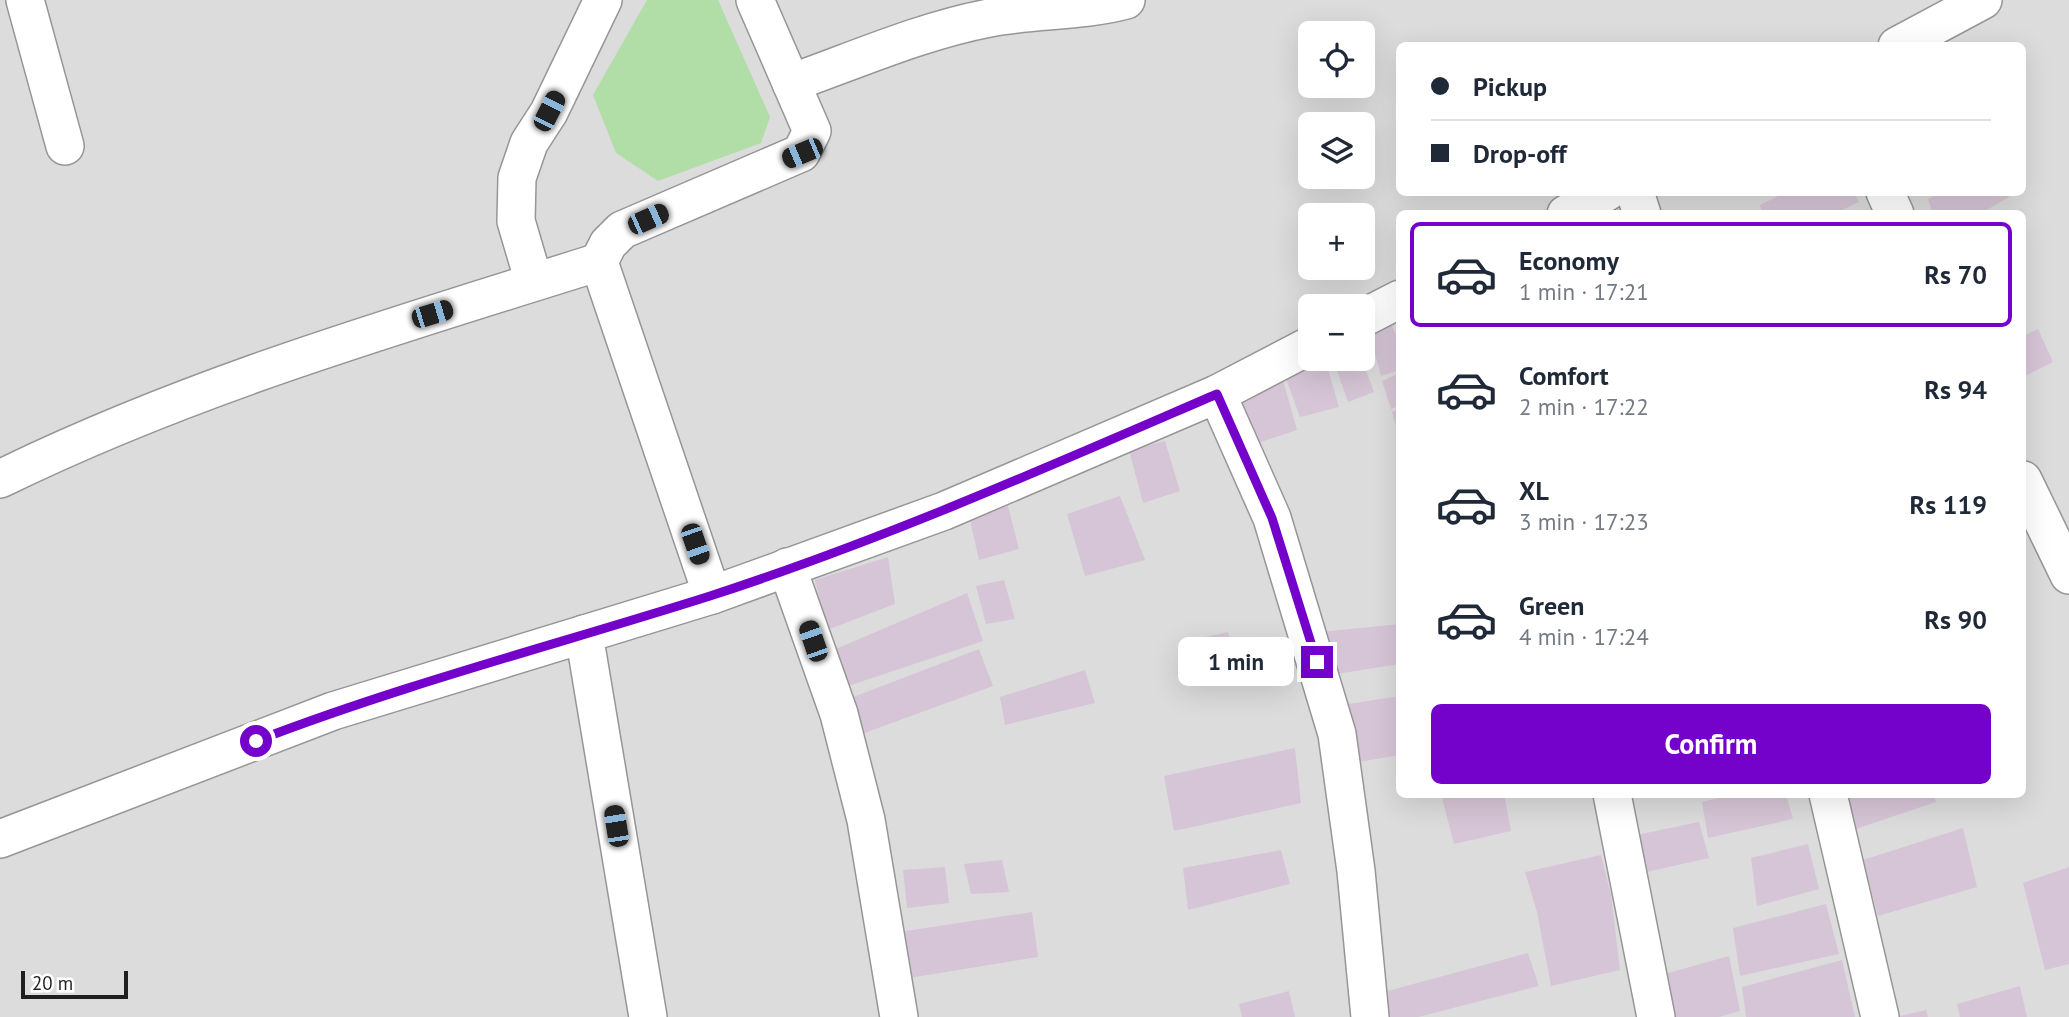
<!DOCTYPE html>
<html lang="en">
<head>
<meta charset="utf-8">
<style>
	:root { --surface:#fff; --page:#f6f6f7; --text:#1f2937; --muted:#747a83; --line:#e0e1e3; --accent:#7502cb }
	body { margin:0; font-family:"PT Sans",sans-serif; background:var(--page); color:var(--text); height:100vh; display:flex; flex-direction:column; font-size:26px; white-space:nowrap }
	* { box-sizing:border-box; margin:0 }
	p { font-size:23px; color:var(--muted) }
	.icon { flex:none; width:38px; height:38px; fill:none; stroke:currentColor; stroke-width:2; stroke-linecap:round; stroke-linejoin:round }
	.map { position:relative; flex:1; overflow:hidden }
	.panel { position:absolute; left:1396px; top:210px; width:630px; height:588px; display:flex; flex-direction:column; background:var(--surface); border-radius:10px; box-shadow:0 7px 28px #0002 }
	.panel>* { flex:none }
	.guide { position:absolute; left:1396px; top:42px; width:630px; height:154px; border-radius:10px; box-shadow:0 7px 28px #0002; display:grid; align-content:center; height:154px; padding:0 35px; background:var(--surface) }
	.tools { position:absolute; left:1298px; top:21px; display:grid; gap:14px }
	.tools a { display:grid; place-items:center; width:77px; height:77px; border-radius:10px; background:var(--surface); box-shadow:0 7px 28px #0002; font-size:35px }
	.scale { position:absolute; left:21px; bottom:18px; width:107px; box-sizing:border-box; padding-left:7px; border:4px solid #1f1f1f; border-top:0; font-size:19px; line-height:24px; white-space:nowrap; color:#1f1f1f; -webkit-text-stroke:5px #fff; paint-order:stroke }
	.end { position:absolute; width:32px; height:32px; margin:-16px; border:9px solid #7502cb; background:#fff; box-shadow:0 0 0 4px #fff }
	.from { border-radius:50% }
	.bubble { position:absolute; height:49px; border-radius:10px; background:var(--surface); box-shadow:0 7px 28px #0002; font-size:23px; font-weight:700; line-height:49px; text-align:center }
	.car { position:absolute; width:21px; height:42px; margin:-21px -10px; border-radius:9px; box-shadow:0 0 5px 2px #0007; background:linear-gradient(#222 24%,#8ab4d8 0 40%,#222 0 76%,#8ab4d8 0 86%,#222 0) }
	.guide b { display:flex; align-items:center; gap:24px; height:66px; font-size:26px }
	.guide b+b { border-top:2px solid var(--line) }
	.guide i { width:18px; height:18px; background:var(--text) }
	ul { padding:12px 0 0; list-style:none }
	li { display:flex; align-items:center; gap:21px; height:105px; margin:0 14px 10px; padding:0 21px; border:4px solid transparent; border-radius:10px }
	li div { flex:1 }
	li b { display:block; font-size:26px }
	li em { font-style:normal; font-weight:700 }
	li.active { border-color:var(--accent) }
	li>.icon { width:63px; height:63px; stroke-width:1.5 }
	.cta { display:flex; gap:14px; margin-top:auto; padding:14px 35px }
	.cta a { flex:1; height:80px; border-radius:10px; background:var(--accent); color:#fff; font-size:28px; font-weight:700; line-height:80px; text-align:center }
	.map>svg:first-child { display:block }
	.residential { fill:#dcdcdd; fill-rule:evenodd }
	.water { fill:#b1dda6 }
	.building { fill:#d6c5d6 }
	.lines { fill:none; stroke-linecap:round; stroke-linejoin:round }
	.minor-casing { stroke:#969696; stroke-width:40 }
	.minor { stroke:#fff; stroke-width:37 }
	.route { stroke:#7502cb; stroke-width:9 }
</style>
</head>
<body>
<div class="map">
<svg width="2069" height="1017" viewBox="0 0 2069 1017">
	<rect width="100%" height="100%" fill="#efe5ed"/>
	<path class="residential" d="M 0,0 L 2069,0 L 2069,1017 L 0,1017 ZM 1311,33 L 1363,33 L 1363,86 L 1311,86 ZM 1400,46 L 2023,46 L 2023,192 L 1400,192 ZM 1311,124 L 1363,124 L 1363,177 L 1311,177 ZM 1400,214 L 2023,214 L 2023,794 L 1400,794 ZM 1311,215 L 1363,215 L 1363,268 L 1311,268 ZM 1311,306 L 1363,306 L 1363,359 L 1311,359 Z"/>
	<path class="water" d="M 647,0 L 718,0 L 770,117 L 761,143 L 658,181 L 616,153 L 593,95 Z"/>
	<g class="building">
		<path d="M 1787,192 L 1854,192 L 1859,202 L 1834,214 L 1763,214 L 1760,205 Z"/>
		<path d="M 1940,192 L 2011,192 L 2012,195 L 1980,214 L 1933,214 L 1928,199 Z"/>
		<path d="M 1388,316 L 1400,345 L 1400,370 L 1381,376 L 1367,324 Z"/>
		<path d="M 2038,329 L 2053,362 L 2023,377 L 2023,336 Z"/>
		<path d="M 1325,359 L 1339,407 L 1300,417 L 1284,373 Z"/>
		<path d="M 1333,359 L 1362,359 L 1374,392 L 1348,402 Z"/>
		<path d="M 1281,373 L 1297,430 L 1249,446 L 1224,397 Z"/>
		<path d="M 1400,373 L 1400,405 L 1391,409 L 1382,381 Z"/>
		<path d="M 1400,408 L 1400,437 L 1399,437 L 1392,412 Z"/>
		<path d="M 1165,441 L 1180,491 L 1143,503 L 1129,450 Z"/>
		<path d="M 1120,496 L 1145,560 L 1085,576 L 1067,514 Z"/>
		<path d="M 1008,506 L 1019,549 L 979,560 L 969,516 Z"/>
		<path d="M 888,557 L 895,604 L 827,630 L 815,580 Z"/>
		<path d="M 1004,580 L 1015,619 L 986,624 L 976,586 Z"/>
		<path d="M 967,593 L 983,641 L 842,688 L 831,651 Z"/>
		<path d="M 1400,624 L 1400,664 L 1330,675 L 1320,632 Z"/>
		<path d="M 1228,632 L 1232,648 L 1252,643 L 1257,667 L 1199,680 L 1192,640 Z"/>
		<path d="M 979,649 L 993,686 L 859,735 L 848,699 Z"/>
		<path d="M 1085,670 L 1095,703 L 1005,725 L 1000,697 Z"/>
		<path d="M 1400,696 L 1400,755 L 1352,763 L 1342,705 Z"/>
		<path d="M 1295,748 L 1301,803 L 1174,831 L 1164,776 Z"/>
		<path d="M 1441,794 L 1504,794 L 1511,831 L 1454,844 Z"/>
		<path d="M 1735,794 L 1786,794 L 1793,819 L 1708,838 L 1702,802 Z"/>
		<path d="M 1843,794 L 1934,794 L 1936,802 L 1853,830 Z"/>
		<path d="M 1699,822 L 1709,858 L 1633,875 L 1627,837 Z"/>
		<path d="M 1963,828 L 1977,887 L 1878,916 L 1863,860 Z"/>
		<path d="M 1808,844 L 1819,889 L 1757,906 L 1751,858 Z"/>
		<path d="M 1281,850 L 1290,884 L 1188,910 L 1183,868 Z"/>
		<path d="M 1601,855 L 1611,895 L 1620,970 L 1551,986 L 1537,912 L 1525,872 Z"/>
		<path d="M 1002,860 L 1009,892 L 971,894 L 964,864 Z"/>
		<path d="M 945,867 L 949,903 L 907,908 L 903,870 Z"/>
		<path d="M 2069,867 L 2069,964 L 2045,970 L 2023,883 Z"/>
		<path d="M 1826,904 L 1839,954 L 1740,976 L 1733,928 Z"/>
		<path d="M 1032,912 L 1038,957 L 903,979 L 899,932 Z"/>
		<path d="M 1528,953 L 1539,986 L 1418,1017 L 1372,1017 L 1373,995 Z"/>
		<path d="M 1729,956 L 1740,1011 L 1719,1017 L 1664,1017 L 1661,975 Z"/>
		<path d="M 1842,960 L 1855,1017 L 1746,1017 L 1742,987 Z"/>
		<path d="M 2020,986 L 2027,1017 L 1960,1017 L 1957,1004 Z"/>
		<path d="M 1289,991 L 1295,1017 L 1242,1017 L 1239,1004 Z"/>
		<path d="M 1926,1010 L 1928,1017 L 1900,1017 L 1900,1016 Z"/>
	</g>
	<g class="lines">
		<g class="minor-casing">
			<g id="minor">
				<path d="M 25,0 L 65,146"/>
				<path d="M 1897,46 L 1983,0"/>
				<path d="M 791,83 C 856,60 921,31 989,18 C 1035,9 1081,12 1126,0"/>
				<path d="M 1635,192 L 1642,214"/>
				<path d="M 1885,192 L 1895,214"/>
				<path d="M 1566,214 L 1607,192"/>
				<path d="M 534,282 L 516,221 L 517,178 L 529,143 L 549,112 L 603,0"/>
				<path d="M 1363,318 L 1400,299"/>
				<path d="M 1217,394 L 1272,518 L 1337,734 L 1356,871 L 1370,1017"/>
				<path d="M 0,479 C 192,385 396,326 599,262"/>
				<path d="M 2023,480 L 2069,575"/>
				<path d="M 787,567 L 839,714 L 866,820 L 899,1017"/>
				<path d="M 712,595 L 599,262 L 608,244 L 622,230 L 801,153 L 812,131 L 755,0"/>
				<path d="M 584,634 L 648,1017"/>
				<path d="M 1612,794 L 1656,1017"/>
				<path d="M 1828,794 L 1880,1017"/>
				<path d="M 0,839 L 333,711 L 712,595 L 944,511 L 1217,394 L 1311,345"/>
			</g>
		</g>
		<use href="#minor" class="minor"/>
	</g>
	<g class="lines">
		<path class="route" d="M 256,741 C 404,684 559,644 710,596 C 883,540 1050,466 1217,394 L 1272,518 L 1317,662"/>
	</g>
</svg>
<div class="tools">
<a><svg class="icon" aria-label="locate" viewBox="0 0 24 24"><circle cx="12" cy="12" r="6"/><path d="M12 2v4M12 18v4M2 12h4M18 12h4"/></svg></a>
<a><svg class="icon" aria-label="layers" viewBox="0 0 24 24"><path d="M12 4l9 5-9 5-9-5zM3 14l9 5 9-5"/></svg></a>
<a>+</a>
<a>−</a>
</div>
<div class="scale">20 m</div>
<i class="end from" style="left:256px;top:741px"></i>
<i class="end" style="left:1317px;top:662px"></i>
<div class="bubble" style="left:1178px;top:637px;width:116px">1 min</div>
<i class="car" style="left:549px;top:111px;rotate:27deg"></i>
<i class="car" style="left:802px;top:153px;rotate:247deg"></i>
<i class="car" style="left:648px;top:219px;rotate:66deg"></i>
<i class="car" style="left:432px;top:314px;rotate:73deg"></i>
<i class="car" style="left:695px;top:544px;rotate:161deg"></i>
<i class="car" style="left:813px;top:641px;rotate:341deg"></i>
<i class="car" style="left:616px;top:826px;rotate:351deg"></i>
<div class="guide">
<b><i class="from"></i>Pickup</b>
<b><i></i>Drop-off</b>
</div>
<section class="panel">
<ul>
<li class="active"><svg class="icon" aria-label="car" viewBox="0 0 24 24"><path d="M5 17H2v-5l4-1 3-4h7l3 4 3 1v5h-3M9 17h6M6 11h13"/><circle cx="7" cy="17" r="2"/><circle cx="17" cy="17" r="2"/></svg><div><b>Economy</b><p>1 min · 17:21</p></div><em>Rs 70</em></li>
<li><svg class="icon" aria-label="car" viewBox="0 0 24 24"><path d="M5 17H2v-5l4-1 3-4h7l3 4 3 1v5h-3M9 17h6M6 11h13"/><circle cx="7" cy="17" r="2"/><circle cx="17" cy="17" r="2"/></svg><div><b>Comfort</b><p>2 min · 17:22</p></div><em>Rs 94</em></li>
<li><svg class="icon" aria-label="car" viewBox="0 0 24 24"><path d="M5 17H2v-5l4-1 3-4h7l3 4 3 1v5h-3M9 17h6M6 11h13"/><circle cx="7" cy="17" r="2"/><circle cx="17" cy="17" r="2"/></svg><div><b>XL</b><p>3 min · 17:23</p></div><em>Rs 119</em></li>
<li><svg class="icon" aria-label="car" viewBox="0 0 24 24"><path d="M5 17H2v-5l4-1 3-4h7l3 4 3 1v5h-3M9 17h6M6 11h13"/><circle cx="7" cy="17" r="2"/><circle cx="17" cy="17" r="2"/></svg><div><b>Green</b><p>4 min · 17:24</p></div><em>Rs 90</em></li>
</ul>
<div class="cta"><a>Confirm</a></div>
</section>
</div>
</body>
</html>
